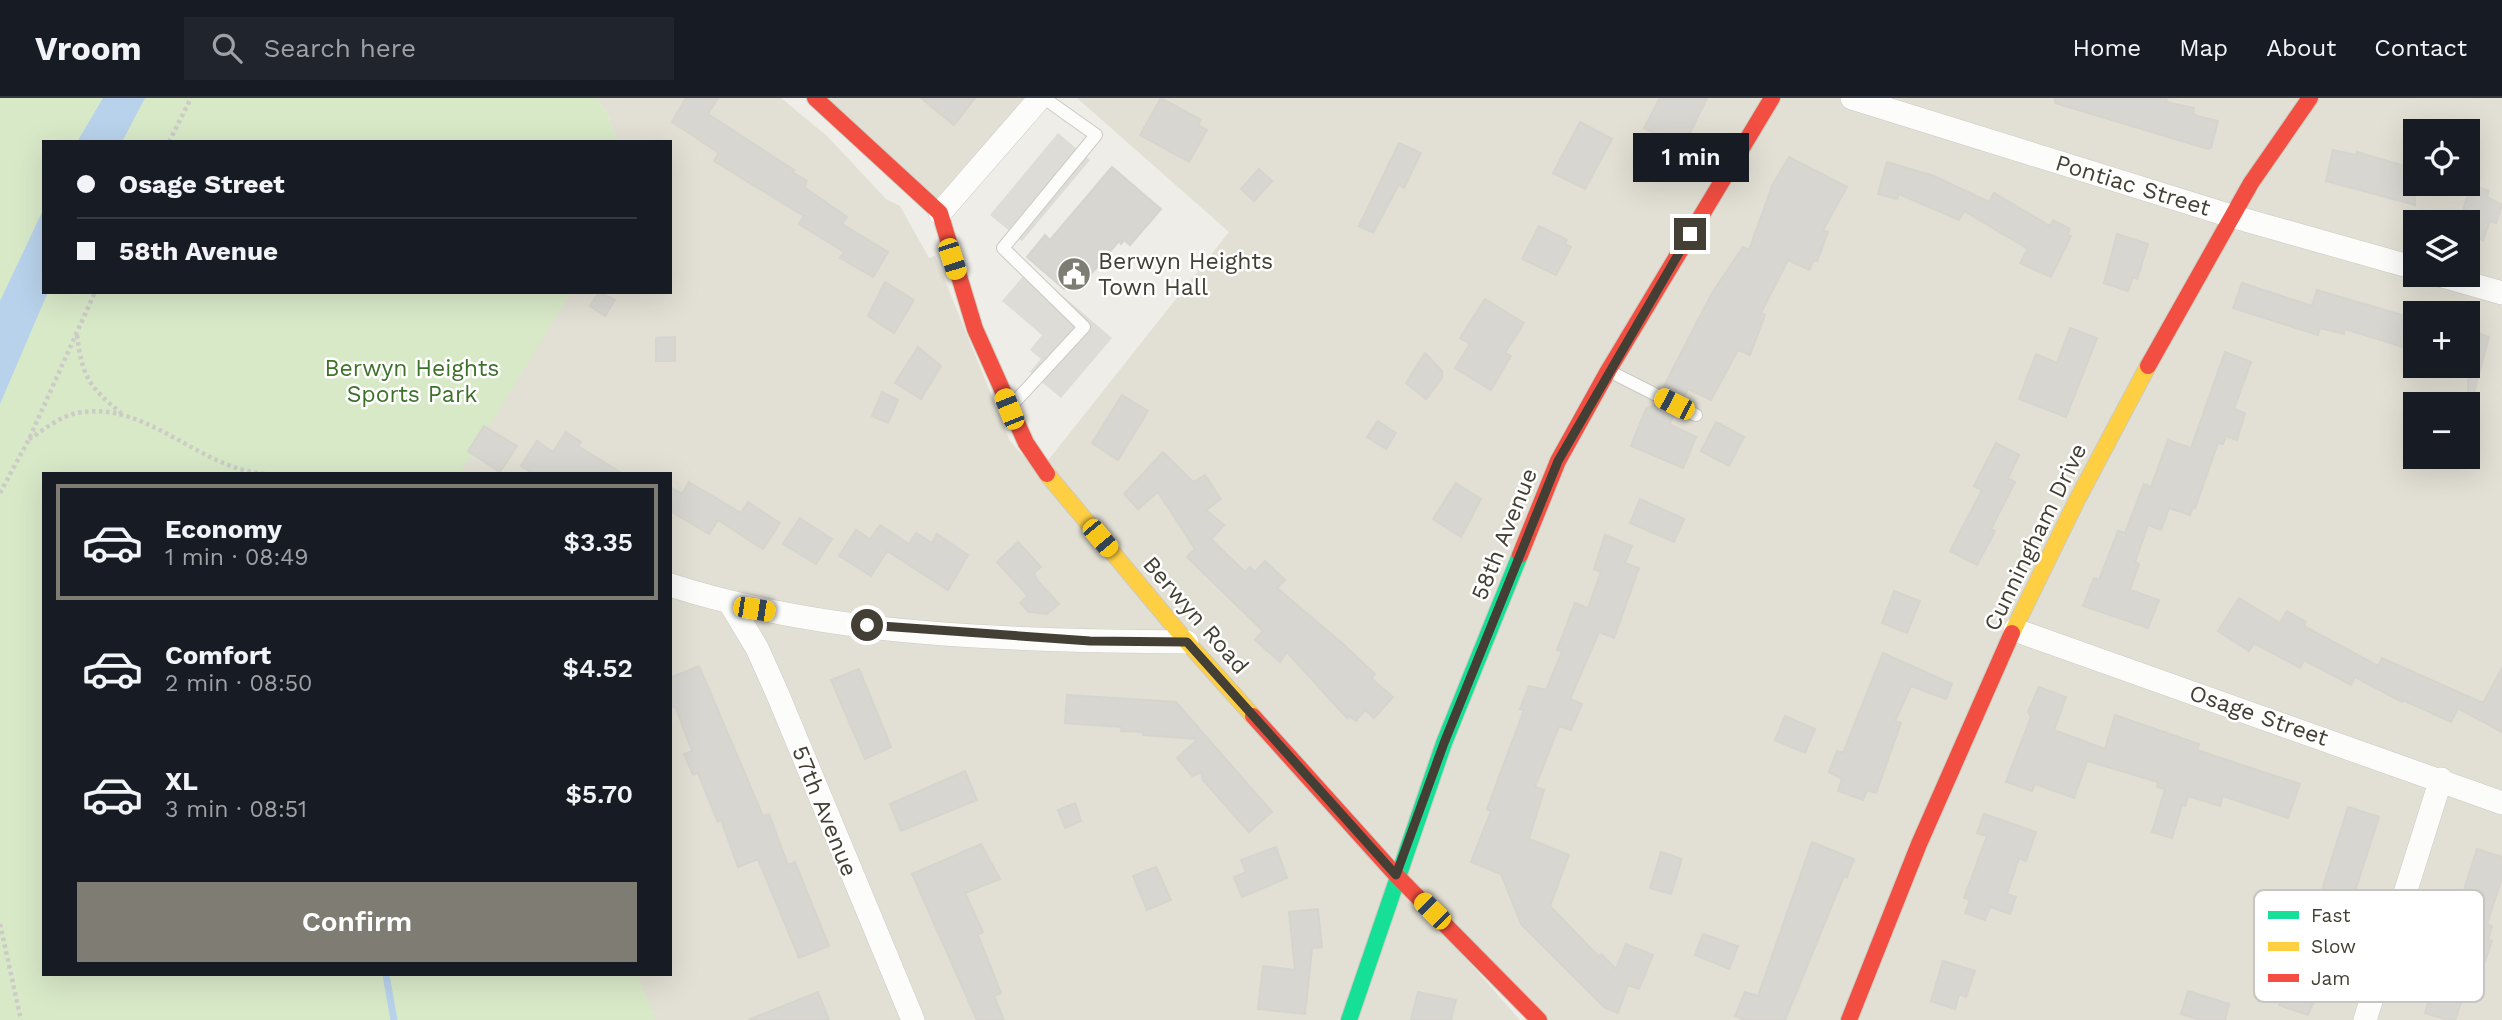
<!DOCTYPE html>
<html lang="en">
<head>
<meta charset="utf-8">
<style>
	:root { --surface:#171b24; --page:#20242c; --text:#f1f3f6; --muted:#9ea1a6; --line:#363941; --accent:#7f7c73 }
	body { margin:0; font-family:"Work Sans",sans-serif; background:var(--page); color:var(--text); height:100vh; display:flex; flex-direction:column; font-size:26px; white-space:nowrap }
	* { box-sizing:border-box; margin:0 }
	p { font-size:23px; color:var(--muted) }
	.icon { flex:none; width:38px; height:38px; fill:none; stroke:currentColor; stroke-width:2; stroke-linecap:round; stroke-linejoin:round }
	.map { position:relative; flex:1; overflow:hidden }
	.panel { position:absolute; left:42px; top:374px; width:630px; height:504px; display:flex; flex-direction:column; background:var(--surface); border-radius:0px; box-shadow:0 7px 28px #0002 }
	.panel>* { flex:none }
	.guide { position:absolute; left:42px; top:42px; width:630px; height:154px; border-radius:0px; box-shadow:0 7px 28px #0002; display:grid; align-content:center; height:154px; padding:0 35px; background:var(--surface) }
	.tools { position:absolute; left:2403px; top:21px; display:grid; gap:14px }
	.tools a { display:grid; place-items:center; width:77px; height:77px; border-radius:0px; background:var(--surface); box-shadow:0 7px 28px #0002; font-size:35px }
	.end { position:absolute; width:32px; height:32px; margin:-16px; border:9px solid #433f34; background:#fff; box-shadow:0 0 0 4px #fff }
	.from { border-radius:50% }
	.bubble { position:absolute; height:49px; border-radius:0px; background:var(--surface); box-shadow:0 7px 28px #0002; font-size:23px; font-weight:600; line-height:49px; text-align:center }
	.car { position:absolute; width:21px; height:42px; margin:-21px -10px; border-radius:9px; box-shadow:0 0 5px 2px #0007; background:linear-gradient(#f5c518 24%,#345 0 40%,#f5c518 0 76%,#345 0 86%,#f5c518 0) }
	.guide b { display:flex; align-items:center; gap:24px; height:66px; font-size:26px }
	.guide b+b { border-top:2px solid var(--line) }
	.guide i { width:18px; height:18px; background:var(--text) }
	ul { padding:12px 0 0; list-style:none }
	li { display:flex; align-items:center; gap:21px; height:116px; margin:0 14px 10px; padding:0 21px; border:4px solid transparent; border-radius:0px }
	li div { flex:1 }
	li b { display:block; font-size:26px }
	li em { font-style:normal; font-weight:600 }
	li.active { border-color:var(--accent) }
	li>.icon { width:63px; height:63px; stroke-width:1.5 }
	.button { display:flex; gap:14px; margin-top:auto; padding:14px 35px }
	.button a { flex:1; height:80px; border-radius:0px; background:var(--accent); color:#fff; font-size:28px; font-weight:600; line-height:80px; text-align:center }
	header { display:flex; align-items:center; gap:42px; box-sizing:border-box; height:98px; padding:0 35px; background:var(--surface); border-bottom:2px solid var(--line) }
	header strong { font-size:33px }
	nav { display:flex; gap:38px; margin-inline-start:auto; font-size:24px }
	.search { width:490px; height:63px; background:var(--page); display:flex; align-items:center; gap:18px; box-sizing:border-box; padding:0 24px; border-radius:0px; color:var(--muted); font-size:26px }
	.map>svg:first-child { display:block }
	.residential { fill:#e2dfd4; fill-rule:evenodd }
	.green { fill:#d8e9c8 }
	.parking { fill:#dddcd7 }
	.water { fill:#b8d2eb }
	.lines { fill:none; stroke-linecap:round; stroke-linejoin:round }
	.stream { stroke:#b8d2eb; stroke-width:7 }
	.building { fill:#d7d6d0; stroke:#d6d4cd; stroke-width:2 }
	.lane-casing { stroke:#cccac5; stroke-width:14 }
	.street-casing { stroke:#cccac5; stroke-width:24 }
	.fast-casing { stroke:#cdcabe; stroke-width:18 }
	.slow-casing { stroke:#cdcabe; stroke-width:18 }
	.jam-casing { stroke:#cdcabe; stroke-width:18 }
	.path { stroke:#cccbc6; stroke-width:4.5; stroke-dasharray:3.5 3.5; stroke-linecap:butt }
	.lane { stroke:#fcfcfb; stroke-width:12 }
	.street { stroke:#fcfcfb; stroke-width:23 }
	.fast { stroke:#16e098; stroke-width:16 }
	.slow { stroke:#ffcf43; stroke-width:16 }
	.jam { stroke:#f24e42; stroke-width:16 }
	.route { stroke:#433f34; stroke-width:9 }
	.labels { text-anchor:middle; stroke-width:5; stroke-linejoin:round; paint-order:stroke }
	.street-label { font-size:23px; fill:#433f34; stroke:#fff }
	.poi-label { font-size:23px; fill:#433f34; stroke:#fff; text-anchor:start }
	.park-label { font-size:23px; fill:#3e722a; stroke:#fff }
	.key { fill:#fff; stroke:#c7c5c2; stroke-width:2 }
	.key-label { font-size:19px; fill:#433f34 }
</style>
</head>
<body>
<header>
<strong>Vroom</strong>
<div class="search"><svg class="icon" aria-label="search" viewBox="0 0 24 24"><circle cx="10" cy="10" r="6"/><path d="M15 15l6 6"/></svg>Search here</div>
<nav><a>Home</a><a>Map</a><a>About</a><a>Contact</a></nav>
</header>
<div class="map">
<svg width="2502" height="922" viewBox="0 0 2502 922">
	<rect width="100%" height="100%" fill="#eeede7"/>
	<g class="residential">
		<path d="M 597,0 L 781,0 L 827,38 L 886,101 L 900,108 L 929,160 L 935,158 L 1010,343 L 1520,922 L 639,922 L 628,877 L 670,877 L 670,376 L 417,376 L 565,194 L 670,194 L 670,44 L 618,44 L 607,15 Z"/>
		<path d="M 815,0 L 1040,0 L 940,115 Z"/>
		<path d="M 1077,0 L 2502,0 L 2502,922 L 1539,922 L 1042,370 L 1229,134 ZM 2415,33 L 2468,33 L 2468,86 L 2415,86 ZM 2415,124 L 2468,124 L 2468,177 L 2415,177 ZM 2415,215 L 2468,215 L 2468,268 L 2415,268 ZM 2415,306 L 2468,306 L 2468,359 L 2415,359 Z"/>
	</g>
	<path class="green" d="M 0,0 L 597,0 L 607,15 L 618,44 L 44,44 L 44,194 L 571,194 L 460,376 L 44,376 L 44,877 L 637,877 L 656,922 L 0,922 Z"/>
	<g class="parking">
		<path d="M 1058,35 L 1090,62 L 1022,143 L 990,117 Z"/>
		<path d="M 1030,170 L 1112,240 L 1061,300 L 1030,274 L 1041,261 L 1030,252 L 1042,237 L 1002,203 Z"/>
	</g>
	<g class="water">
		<path d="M 103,0 L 145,0 L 122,44 L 77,44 Z"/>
		<path d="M 44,110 L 44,194 L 48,194 L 0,306 L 0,203 Z"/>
	</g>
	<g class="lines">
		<path class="stream" d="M 386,877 L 394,922"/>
	</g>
	<g class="building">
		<path d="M 686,0 L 718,0 L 708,16 L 794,72 L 792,74 L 807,83 L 804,89 L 847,119 L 842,126 L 888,154 L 873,179 L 840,160 L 844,154 L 799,126 L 804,118 L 714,63 L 719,55 L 672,24 Z"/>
		<path d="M 921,0 L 975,0 L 954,27 Z"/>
		<path d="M 1161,0 L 1201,22 L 1198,27 L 1207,32 L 1189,64 L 1140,37 Z"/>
		<path d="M 1660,0 L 1707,0 L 1689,37 L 1685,35 L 1678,47 L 1644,30 Z"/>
		<path d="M 2055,0 L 2167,0 L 2166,4 L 2194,10 L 2193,15 L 2197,18 L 2218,23 L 2211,50 L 2208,51 L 2055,5 Z"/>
		<path d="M 1580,24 L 1612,41 L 1585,91 L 1553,75 Z"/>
		<path d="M 1399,45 L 1421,55 L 1404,90 L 1399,86 L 1373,135 L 1359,128 Z"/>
		<path d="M 2333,52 L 2356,57 L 2357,54 L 2415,71 L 2415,107 L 2326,83 Z"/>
		<path d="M 1789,59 L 1847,89 L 1823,132 L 1828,134 L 1817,163 L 1814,162 L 1809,172 L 1788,162 L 1761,215 L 1765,217 L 1750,257 L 1738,252 L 1711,302 L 1688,291 L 1683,301 L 1663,290 L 1712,195 L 1743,149 L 1749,152 L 1773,86 Z"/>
		<path d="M 1887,64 L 1934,78 L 1989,104 L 1994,95 L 2050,128 L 2053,122 L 2070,131 L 2067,137 L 2071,138 L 2051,179 L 2020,165 L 2028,151 L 1964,113 L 1959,122 L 1899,96 L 1897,101 L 1878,96 Z"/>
		<path d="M 1112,69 L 1161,111 L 1130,147 L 1124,142 L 1121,146 L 1119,143 L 1086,182 L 1080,176 L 1064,191 L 1027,159 L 1045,137 L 1050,142 Z"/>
		<path d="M 1259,71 L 1272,83 L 1254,103 L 1241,91 Z"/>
		<path d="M 2471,87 L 2489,93 L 2487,99 L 2502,107 L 2496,125 L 2490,123 L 2483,142 L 2468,137 L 2468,124 L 2459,124 Z"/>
		<path d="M 1539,128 L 1567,142 L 1565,146 L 1571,149 L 1556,177 L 1522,161 Z"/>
		<path d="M 2117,136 L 2148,146 L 2137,181 L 2133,179 L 2128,193 L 2104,185 Z"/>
		<path d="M 885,184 L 914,202 L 894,235 L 868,218 Z"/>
		<path d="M 2242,185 L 2312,208 L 2317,192 L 2412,220 L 2403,249 L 2345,231 L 2344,236 L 2320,230 L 2318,237 L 2233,210 Z"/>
		<path d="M 599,194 L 615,202 L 605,218 L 590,208 Z"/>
		<path d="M 1485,201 L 1524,225 L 1505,255 L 1511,258 L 1491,292 L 1455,270 L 1470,246 L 1460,240 Z"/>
		<path d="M 2070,230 L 2097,240 L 2066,319 L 2019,301 L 2036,256 L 2057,265 Z"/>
		<path d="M 2468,232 L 2489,239 L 2472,302 L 2468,302 Z"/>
		<path d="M 675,239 L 675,263 L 656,263 L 656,240 Z"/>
		<path d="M 918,249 L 941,268 L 921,301 L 895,285 Z"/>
		<path d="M 2225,254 L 2251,264 L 2234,311 L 2245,315 L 2237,342 L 2226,338 L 2223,346 L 2218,345 L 2195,410 L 2193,409 L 2190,417 L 2169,410 L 2161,432 L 2148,427 L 2135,464 L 2139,466 L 2130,492 L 2159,502 L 2148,530 L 2083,508 L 2094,480 L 2099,482 L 2118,433 L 2125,435 L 2144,386 L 2151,389 L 2168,342 L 2191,350 Z"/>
		<path d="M 1425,255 L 1442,273 L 1442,280 L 1426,301 L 1406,285 Z"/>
		<path d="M 882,294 L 898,302 L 888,325 L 872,318 Z"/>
		<path d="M 1122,297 L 1148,313 L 1118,362 L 1092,345 Z"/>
		<path d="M 1654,307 L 1675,316 L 1669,326 L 1696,339 L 1683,370 L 1631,348 L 1646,311 Z"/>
		<path d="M 1378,323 L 1396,335 L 1386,351 L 1367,339 Z"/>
		<path d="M 1716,324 L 1744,339 L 1729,368 L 1701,353 Z"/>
		<path d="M 484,328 L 517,348 L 500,374 L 468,353 Z"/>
		<path d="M 566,334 L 581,344 L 578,348 L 623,376 L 534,376 L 521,368 L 537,343 L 553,354 Z"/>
		<path d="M 1996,345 L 2019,357 L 2008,380 L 2015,384 L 1991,431 L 1995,433 L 1977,467 L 1950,453 L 1982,392 L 1974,388 Z"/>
		<path d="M 1163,354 L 1193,384 L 1205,377 L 1221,401 L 1206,412 L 1224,427 L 1211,441 L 1245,474 L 1250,469 L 1255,474 L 1265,463 L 1285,482 L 1277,490 L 1343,546 L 1375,576 L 1371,580 L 1393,599 L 1374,620 L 1365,612 L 1356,623 L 1349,618 L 1347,620 L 1287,554 L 1280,564 L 1255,542 L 1263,533 L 1187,459 L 1195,451 L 1158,394 L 1138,411 L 1124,396 Z"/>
		<path d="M 689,384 L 741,415 L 748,404 L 780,425 L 763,451 L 718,422 L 709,436 L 670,413 L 670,389 L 682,396 Z"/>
		<path d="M 1456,385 L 1481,401 L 1461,439 L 1433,421 Z"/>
		<path d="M 1640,401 L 1684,421 L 1674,444 L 1630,425 Z"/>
		<path d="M 800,420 L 832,441 L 816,466 L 783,446 Z"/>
		<path d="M 880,427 L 909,446 L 916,435 L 932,445 L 937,436 L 968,457 L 948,492 L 887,453 L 871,478 L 839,458 L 856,432 L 870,441 Z"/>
		<path d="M 1605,437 L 1632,448 L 1625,465 L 1639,470 L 1614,540 L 1599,534 L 1570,601 L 1582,606 L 1571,632 L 1559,628 L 1535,689 L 1544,692 L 1529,741 L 1569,757 L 1550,808 L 1599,859 L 1601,856 L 1616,871 L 1626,846 L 1653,857 L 1639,891 L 1628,887 L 1618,915 L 1605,910 L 1521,826 L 1501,776 L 1471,764 L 1491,713 L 1487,711 L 1524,612 L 1520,611 L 1529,588 L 1546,592 L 1562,554 L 1557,552 L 1575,505 L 1588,510 L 1601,474 L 1594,471 Z"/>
		<path d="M 1018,444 L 1041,469 L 1034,475 L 1037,482 L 1059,506 L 1047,516 L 1029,514 L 1020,505 L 1028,498 L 997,464 Z"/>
		<path d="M 1894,493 L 1920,503 L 1907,535 L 1882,525 Z"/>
		<path d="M 2239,500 L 2280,525 L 2287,513 L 2306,524 L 2304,528 L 2378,568 L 2382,560 L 2483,605 L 2502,570 L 2502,634 L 2458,610 L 2451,624 L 2403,602 L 2402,604 L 2355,579 L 2351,587 L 2304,562 L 2300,570 L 2254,545 L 2249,553 L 2218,533 Z"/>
		<path d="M 1883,555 L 1952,586 L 1946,601 L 1911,588 L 1895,623 L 1901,625 L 1876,695 L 1867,692 L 1863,702 L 1838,693 L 1842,681 L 1829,674 L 1837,653 L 1843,655 Z"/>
		<path d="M 699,568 L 763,718 L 769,716 L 788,767 L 795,764 L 829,848 L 799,860 L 758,761 L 738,769 L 721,722 L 718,724 L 698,675 L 693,677 L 684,656 L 692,653 L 675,608 L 670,610 L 670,580 Z"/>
		<path d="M 859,571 L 891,649 L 865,661 L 831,582 Z"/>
		<path d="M 2039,589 L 2066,599 L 2054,632 L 2105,651 L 2115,617 L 2199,646 L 2197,652 L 2300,686 L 2288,720 L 2223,698 L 2220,708 L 2188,698 L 2185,708 L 2182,707 L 2172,740 L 2152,734 L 2165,691 L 2157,689 L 2158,684 L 2087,663 L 2074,700 L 2035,686 L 2032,693 L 2006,684 L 2031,619 L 2028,614 Z"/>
		<path d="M 1067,597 L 1176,604 L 1272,714 L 1249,734 L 1203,682 L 1201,674 L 1192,678 L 1177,660 L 1198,641 L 1143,637 L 1143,634 L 1121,633 L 1122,629 L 1065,625 Z"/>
		<path d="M 1785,618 L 1815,631 L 1805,655 L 1775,642 Z"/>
		<path d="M 965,673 L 977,702 L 901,733 L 890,706 Z"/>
		<path d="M 1075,705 L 1081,723 L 1065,730 L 1058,712 Z"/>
		<path d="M 2348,709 L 2379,719 L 2340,840 L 2343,841 L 2336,866 L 2331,865 L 2308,917 L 2279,907 L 2309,815 L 2314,817 Z"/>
		<path d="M 1984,716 L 2036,734 L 2026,763 L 2019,760 L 2007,796 L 2016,799 L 2010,816 L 1990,809 L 1985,822 L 1965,815 L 1970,802 L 1964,800 L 1987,738 L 1977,735 Z"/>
		<path d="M 1812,744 L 1854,761 L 1847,779 L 1844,778 L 1785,922 L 1745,922 L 1735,918 L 1745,894 L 1758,898 Z"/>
		<path d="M 981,746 L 1000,781 L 965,795 L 983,834 L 978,837 L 1001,895 L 994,898 L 1004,922 L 977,922 L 912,776 Z"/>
		<path d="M 1276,749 L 1287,780 L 1242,799 L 1234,779 L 1246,774 L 1241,762 Z"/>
		<path d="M 2477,751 L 2502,759 L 2502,780 L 2487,826 L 2492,828 L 2488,842 L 2492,843 L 2484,866 L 2480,864 L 2467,903 L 2462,902 L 2455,922 L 2448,922 L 2425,915 Z"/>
		<path d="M 1661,754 L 1682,761 L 1671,796 L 1650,790 Z"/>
		<path d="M 1156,769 L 1171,802 L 1147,812 L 1133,778 Z"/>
		<path d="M 1318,811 L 1322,849 L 1312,850 L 1305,916 L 1258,911 L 1263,868 L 1295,872 L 1289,814 Z"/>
		<path d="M 1703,836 L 1738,848 L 1729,871 L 1695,857 Z"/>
		<path d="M 1943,863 L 1975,873 L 1966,899 L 1959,896 L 1955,911 L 1931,903 Z"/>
		<path d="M 2188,893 L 2229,906 L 2225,922 L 2200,922 L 2181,916 Z"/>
		<path d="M 818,894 L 829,922 L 750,922 L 750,921 Z"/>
		<path d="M 1418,894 L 1456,902 L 1451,922 L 1411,922 Z"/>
	</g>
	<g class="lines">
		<g class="lane-casing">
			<g id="lane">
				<path d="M 1609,273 L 1696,317"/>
				<path d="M 1011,308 L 1084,229 L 1003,150 L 1096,37 L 1044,0"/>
			</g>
		</g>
		<g class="street-casing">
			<g id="street">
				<path d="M 1852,0 L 2231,118 L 2415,170"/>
				<path d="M 940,115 L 1040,0"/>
				<path d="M 2439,177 L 2502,195"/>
				<path d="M 670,487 C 835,540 1016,542 1187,544"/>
				<path d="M 731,507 L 757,550 L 778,597 L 913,922"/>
				<path d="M 2015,532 L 2502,705"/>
				<path d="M 2365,922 L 2441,681"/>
			</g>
		</g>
		<g class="fast-casing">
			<path id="fast" d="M 1349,922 L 1444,645 L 1520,457"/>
		</g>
		<g class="slow-casing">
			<g id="slow">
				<path d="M 1047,376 L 1187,544 L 1253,618"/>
				<path d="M 2012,535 L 2077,402 L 2148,268"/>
			</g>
		</g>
		<g class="jam-casing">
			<g id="jam">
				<path d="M 815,0 L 940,115 L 975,231 L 1026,345 L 1047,376"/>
				<path d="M 2148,268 L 2251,85 L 2310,0"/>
				<path d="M 1520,457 L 1558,363 L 1608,273 L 1772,0"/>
				<path d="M 1253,618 L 1396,777 L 1539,922"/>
				<path d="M 1849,922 L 1919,746 L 2012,535"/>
			</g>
		</g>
		<g class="path">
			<path d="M 169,44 L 191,0"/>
			<path d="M 77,237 C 82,278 89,289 121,315"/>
			<path d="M 29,341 C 44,332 60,318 77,315 C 147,301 200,373 268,376"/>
			<path d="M 0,395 L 29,341 L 95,194"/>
			<path d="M 0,826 L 21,922"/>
		</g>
		<use href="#lane" class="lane"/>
		<use href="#street" class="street"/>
		<use href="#fast" class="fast"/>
		<use href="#slow" class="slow"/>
		<use href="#jam" class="jam"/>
	</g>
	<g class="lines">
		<path class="route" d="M 867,527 L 1090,543 L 1187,544 L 1396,777 L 1444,645 L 1558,363 L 1690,136"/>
	</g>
	<defs>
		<g id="civic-disc" transform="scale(1.75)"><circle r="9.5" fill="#7f7c73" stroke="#fff"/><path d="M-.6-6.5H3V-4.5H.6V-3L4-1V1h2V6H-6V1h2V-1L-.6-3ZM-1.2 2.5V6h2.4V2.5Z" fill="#fff"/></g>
	</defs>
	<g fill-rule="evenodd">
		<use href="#civic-disc" x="1074" y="176"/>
	</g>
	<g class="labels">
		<g class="street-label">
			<text transform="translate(2133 87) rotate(17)" y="8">Pontiac Street</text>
			<text transform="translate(1504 436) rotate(-68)" y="8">58th Avenue</text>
			<text transform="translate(2035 439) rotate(-64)" y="8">Cunningham Drive</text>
			<text transform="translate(1196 517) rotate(49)" y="8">Berwyn Road</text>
			<text transform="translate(2259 617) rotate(19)" y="8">Osage Street</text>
			<text transform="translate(825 713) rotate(68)" y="8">57th Avenue</text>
		</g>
		<g class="poi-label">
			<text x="1098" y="171">Berwyn Heights<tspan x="1098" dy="26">Town Hall</tspan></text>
		</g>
		<g class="park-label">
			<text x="412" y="278">Berwyn Heights<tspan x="412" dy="26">Sports Park</tspan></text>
		</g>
	</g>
	<rect x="2254" y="792" width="230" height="112" rx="10" class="key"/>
	<rect x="2268" y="813" width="31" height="8" fill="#16e098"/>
	<rect x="2268" y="844" width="31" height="9" fill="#ffcf43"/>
	<rect x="2268" y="876" width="31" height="8" fill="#f24e42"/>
	<g class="key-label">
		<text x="2311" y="824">Fast</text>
		<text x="2311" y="855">Slow</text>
		<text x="2311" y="887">Jam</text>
	</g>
</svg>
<div class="tools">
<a><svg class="icon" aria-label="locate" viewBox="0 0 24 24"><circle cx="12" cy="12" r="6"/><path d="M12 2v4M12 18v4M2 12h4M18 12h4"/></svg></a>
<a><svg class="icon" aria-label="layers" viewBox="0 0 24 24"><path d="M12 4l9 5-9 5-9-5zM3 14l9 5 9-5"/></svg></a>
<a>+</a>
<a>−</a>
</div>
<i class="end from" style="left:867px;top:527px"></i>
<i class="end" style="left:1690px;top:136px"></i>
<div class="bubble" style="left:1633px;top:35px;width:116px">1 min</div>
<i class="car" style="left:952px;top:161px;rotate:162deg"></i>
<i class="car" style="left:1674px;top:306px;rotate:297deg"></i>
<i class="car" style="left:1009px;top:311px;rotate:338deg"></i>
<i class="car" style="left:1100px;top:440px;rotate:140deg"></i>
<i class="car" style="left:754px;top:511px;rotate:99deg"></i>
<i class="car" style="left:1432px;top:813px;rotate:315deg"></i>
<div class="guide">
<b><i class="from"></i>Osage Street</b>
<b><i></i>58th Avenue</b>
</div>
<section class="panel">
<ul>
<li class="active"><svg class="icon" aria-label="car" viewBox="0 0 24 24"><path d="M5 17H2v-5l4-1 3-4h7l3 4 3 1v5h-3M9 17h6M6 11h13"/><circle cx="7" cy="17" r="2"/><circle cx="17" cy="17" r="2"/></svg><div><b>Economy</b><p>1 min · 08:49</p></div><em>$3.35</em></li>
<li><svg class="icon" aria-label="car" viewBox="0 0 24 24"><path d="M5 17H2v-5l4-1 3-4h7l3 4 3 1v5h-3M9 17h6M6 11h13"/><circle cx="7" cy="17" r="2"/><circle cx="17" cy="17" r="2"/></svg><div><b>Comfort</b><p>2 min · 08:50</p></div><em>$4.52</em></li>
<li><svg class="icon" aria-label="car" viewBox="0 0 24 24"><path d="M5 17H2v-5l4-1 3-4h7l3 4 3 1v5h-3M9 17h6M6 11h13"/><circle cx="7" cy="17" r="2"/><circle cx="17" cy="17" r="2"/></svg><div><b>XL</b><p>3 min · 08:51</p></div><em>$5.70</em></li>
</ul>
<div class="button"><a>Confirm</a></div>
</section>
</div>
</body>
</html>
